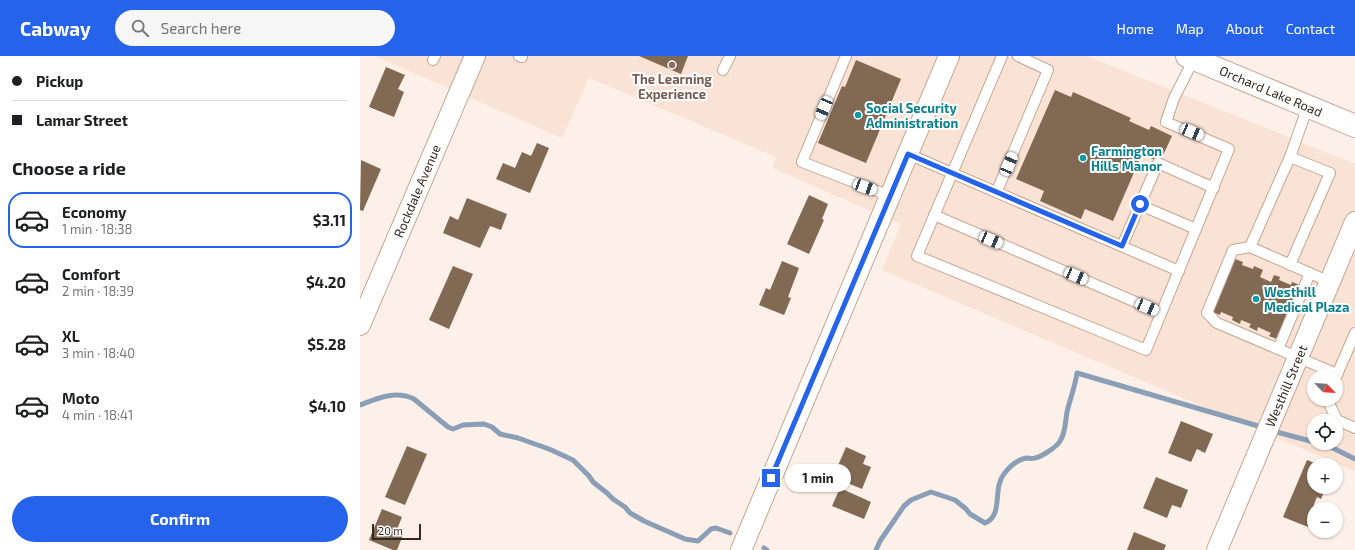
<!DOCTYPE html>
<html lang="en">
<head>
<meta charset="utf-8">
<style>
	:root { --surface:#fff; --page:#f6f6f6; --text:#202124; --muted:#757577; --line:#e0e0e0; --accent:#2563eb }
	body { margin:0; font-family:"Exo 2",sans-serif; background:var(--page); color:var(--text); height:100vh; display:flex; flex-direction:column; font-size:15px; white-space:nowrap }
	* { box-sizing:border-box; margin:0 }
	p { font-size:13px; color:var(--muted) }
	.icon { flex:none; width:22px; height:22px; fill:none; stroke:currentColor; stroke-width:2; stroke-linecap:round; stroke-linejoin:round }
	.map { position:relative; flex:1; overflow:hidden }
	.side { display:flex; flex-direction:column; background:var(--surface); width:360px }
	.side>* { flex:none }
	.guide { display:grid; align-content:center; height:88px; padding:0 12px; background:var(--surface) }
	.needle { width:26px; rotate:115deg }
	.tools { position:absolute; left:947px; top:314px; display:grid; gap:8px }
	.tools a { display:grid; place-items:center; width:36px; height:36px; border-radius:50%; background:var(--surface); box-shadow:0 1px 3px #0004; font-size:20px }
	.scale { position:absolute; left:12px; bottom:10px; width:49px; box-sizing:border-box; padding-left:4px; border:2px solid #352922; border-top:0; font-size:11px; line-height:14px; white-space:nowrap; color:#352922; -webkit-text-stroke:3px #fff; paint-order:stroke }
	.end { position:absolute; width:18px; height:18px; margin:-9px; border:5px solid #2563eb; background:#fff; box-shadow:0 0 0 2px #fff }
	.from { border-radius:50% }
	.bubble { position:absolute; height:28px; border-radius:14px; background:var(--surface); box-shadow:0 1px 3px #0004; font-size:13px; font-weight:700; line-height:28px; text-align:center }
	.car { position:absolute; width:12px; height:24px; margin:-12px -6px; border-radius:5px; box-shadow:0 0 3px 1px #0007; background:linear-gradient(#fff 24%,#345 0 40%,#fff 0 76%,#345 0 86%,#fff 0) }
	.guide b { display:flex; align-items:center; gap:14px; height:38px; font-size:15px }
	.guide b+b { border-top:1px solid var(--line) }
	.guide i { width:10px; height:10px; background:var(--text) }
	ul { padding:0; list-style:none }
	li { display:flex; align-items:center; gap:12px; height:56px; margin:0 8px 6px; padding:0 4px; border:2px solid transparent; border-radius:16px }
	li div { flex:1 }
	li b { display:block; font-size:15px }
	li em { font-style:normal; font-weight:700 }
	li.selected { border-color:var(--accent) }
	li>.icon { width:36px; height:36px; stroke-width:1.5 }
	h2 { padding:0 12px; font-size:18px; line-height:48px }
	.action { display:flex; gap:8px; margin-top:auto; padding:8px 12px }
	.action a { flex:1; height:46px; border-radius:24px; background:var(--accent); color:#fff; font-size:16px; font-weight:700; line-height:46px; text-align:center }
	header { display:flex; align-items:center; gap:24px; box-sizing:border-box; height:56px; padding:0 20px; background:var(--accent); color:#fff }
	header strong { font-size:19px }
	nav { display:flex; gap:22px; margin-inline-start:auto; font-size:14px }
	.search { width:280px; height:36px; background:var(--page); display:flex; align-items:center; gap:10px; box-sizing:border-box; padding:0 14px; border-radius:22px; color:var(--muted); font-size:15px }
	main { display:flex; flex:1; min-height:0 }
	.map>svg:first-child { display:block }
	.built { fill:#fae3d4; fill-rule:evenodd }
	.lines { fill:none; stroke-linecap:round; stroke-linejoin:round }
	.stream { stroke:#8a9eb6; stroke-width:5 }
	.building { fill:#816953 }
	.lane-casing { stroke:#c3a692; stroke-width:12 }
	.street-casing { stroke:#c3a692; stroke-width:22 }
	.secondary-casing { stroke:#c3a692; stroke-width:24 }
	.lane { stroke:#fff; stroke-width:10 }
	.street { stroke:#fff; stroke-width:20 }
	.secondary { stroke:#fff; stroke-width:22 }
	.route { stroke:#2563eb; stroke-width:5 }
	.education-dot { fill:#8d6e63; stroke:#fff; stroke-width:1.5 }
	.culture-dot { fill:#0f9aa8; stroke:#fff; stroke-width:1.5 }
	.labels { text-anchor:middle; stroke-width:4; stroke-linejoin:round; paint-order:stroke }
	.education-label { font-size:13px; font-weight:bold; fill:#785e54; stroke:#fff }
	.street-label { font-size:13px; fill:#352922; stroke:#fff }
	.culture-label { font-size:13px; font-weight:bold; fill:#0d838f; stroke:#fff; text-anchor:start }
</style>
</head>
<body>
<header>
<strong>Cabway</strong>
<div class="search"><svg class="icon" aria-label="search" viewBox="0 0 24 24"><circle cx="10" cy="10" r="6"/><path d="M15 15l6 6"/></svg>Search here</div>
<nav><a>Home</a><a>Map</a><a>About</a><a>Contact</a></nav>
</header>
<main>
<section class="side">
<div class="guide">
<b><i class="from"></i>Pickup</b>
<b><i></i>Lamar Street</b>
</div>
<h2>Choose a ride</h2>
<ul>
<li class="selected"><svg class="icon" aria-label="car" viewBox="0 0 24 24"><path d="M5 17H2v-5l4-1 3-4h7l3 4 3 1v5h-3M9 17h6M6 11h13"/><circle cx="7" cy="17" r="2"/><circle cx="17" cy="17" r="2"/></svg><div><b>Economy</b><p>1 min · 18:38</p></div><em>$3.11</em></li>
<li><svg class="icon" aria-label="car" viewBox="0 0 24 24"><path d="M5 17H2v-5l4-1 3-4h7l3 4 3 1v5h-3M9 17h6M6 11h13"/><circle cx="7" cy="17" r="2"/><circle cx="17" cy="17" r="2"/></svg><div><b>Comfort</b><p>2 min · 18:39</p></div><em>$4.20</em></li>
<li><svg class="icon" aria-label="car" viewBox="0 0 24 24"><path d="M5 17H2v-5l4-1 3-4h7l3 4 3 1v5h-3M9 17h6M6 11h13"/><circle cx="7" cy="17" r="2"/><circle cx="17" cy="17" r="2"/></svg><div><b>XL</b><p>3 min · 18:40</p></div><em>$5.28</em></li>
<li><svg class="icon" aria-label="car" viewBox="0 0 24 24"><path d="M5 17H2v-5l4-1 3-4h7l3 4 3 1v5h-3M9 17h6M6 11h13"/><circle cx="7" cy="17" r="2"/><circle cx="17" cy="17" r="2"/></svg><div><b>Moto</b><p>4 min · 18:41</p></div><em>$4.10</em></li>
</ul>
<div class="action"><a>Confirm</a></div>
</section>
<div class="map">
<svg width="995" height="494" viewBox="0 0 995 494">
	<rect width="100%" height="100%" fill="#fdf0e8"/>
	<path class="built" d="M 15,0 L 727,0 L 995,108 L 995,415 L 522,214 L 541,168 L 412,112 L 416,101 L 229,22 L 202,82 ZM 954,321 L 976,321 L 976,343 L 954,343 ZM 954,365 L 976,365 L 976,387 L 954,387 Z"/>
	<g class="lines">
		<g class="stream">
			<path d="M 0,349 C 18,342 36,334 54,343 L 88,371 L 93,373 L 103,369 L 124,368 L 132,371 L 140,378 L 158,382 L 189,393 L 213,404 L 229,420 L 233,426 L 247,437 L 253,443 L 265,451 L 270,457 L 284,465 L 325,483 L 338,485 L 351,473 L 356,472 L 370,477"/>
			<path d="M 913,375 L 954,386"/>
			<path d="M 958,387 L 969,390 L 995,403"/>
			<path d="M 404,492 L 407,494"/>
			<path d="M 516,494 L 520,485 L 544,450 L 551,444 L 571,436 L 595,444 L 606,453 L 610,458 L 625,467 C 644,459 632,433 644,418 C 649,411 657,404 666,402 C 669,402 672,403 675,402 C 681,401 697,391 700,385 C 706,376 705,366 707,356 C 710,343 715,331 717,317 L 905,372"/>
		</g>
	</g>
	<g class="building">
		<path d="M 279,0 L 328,0 L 321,18 Z"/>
		<path d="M 496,4 L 541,23 L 506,107 L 458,87 L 482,30 L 485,31 Z"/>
		<path d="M 26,11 L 45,19 L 38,33 L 44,36 L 34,61 L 9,51 Z"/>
		<path d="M 695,34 L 711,41 L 713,36 L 771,62 L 769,65 L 789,74 L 791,70 L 812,80 L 800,106 L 782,98 L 753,165 L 725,153 L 721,163 L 680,145 L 684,135 L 656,123 Z"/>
		<path d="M 177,87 L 189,92 L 170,137 L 136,123 L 143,107 L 155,112 L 162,96 L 171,100 Z"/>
		<path d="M 1,104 L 21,113 L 3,155 L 0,154 Z"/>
		<path d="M 449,139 L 468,148 L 462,163 L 464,164 L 449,198 L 427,188 Z"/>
		<path d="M 107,142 L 147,158 L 141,174 L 130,170 L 120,192 L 83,177 L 90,160 L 98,164 Z"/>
		<path d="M 875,203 L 883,206 L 882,209 L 893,213 L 894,210 L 903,214 L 900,221 L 911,226 L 914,219 L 920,221 L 919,224 L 931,229 L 932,226 L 940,229 L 917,283 L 909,280 L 911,277 L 898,271 L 897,275 L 889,271 L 891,268 L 881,264 L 880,268 L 872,264 L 873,261 L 861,256 L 860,259 L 853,256 Z"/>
		<path d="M 422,205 L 439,212 L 428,241 L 431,242 L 424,259 L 399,249 L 406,232 L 410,234 Z"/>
		<path d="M 93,210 L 113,218 L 89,273 L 69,264 Z"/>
		<path d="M 821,365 L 853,378 L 845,397 L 837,393 L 831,406 L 808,397 Z"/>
		<path d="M 47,390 L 67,398 L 45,449 L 25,441 Z"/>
		<path d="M 486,391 L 506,400 L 503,408 L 511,411 L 502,433 L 473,421 Z"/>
		<path d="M 947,404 L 960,409 L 954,409 L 954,431 L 966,431 L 961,443 L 957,441 L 953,451 L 958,453 L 954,453 L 954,470 L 953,473 L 923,461 Z"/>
		<path d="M 796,421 L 828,434 L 821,452 L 812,449 L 807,462 L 783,452 Z"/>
		<path d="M 480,432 L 511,446 L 504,463 L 472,450 Z"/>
		<path d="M 22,453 L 42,461 L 36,476 L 43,479 L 37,494 L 33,494 L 9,484 Z"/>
		<path d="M 774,476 L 806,489 L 804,494 L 767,494 Z"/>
	</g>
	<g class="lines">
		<g class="lane-casing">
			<g id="lane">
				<path d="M 159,0 L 162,1"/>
				<path d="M 486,0 L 442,106 L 530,140"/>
				<path d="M 642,0 L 557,200 L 786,294 L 869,93 L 806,66 L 814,42 L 834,3"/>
				<path d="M 73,4 L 75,0"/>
				<path d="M 363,14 L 370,0"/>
				<path d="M 948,50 L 930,101 L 890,191 L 873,194 L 847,257 L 857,267 L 977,318"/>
				<path d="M 548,98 L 819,215"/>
				<path d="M 930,101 L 970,117 L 930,209"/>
				<path d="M 637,135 L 688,14 L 658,0"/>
				<path d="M 780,149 L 836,173"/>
				<path d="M 574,159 L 801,257"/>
				<path d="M 762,190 L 798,107 L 854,132"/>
				<path d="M 890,191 L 970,226"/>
				<path d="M 918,293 L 950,217"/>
				<path d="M 976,321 L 995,277"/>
				<path d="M 967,343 L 977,364 L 995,372"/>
			</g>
		</g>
		<g class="street-casing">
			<g id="street">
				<path d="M 0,269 L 115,0"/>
				<path d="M 381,494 L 589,0"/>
				<path d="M 857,494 L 995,166"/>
			</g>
		</g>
		<g class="secondary-casing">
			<path id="secondary" d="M 827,0 L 995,70"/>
		</g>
		<use href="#lane" class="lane"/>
		<use href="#street" class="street"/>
		<use href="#secondary" class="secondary"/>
	</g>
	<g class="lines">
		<path class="route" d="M 411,422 L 548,98 L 762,190 L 780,148"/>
	</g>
	<circle class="education-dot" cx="312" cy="9" r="4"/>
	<g class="culture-dot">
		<circle cx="498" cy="59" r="4"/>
		<circle cx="723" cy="102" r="4"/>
		<circle cx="896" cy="243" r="4"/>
	</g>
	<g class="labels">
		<g class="education-label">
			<text x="312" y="28">The Learning<tspan x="312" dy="15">Experience</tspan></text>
		</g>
		<g class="street-label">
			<text transform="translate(911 35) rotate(23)" y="5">Orchard Lake Road</text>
			<text transform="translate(57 135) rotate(-67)" y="5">Rockdale Avenue</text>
			<text transform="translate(926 330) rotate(-67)" y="5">Westhill Street</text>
		</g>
		<g class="culture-label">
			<text x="506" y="57">Social Security<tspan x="506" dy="15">Administration</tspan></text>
			<text x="731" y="100">Farmington<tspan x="731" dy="15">Hills Manor</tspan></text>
			<text x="904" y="241">Westhill<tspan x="904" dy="15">Medical Plaza</tspan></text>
		</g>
	</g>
</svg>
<div class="tools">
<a><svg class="needle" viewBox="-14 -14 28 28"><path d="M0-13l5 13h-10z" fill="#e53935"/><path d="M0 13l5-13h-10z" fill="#757577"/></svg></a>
<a><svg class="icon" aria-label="locate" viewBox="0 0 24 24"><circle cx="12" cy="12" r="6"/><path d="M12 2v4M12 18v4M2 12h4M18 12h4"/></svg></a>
<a>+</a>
<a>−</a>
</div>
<div class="scale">20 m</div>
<i class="end from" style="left:780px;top:148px"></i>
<i class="end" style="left:411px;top:422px"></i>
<div class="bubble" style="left:425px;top:408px;width:66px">1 min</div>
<i class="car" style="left:464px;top:52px;rotate:203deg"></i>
<i class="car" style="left:832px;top:76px;rotate:113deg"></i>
<i class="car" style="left:649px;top:108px;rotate:23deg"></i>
<i class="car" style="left:505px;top:131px;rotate:110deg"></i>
<i class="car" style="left:631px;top:184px;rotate:113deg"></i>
<i class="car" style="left:716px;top:220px;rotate:113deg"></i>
<i class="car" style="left:787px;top:251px;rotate:113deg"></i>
</div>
</main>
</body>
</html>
